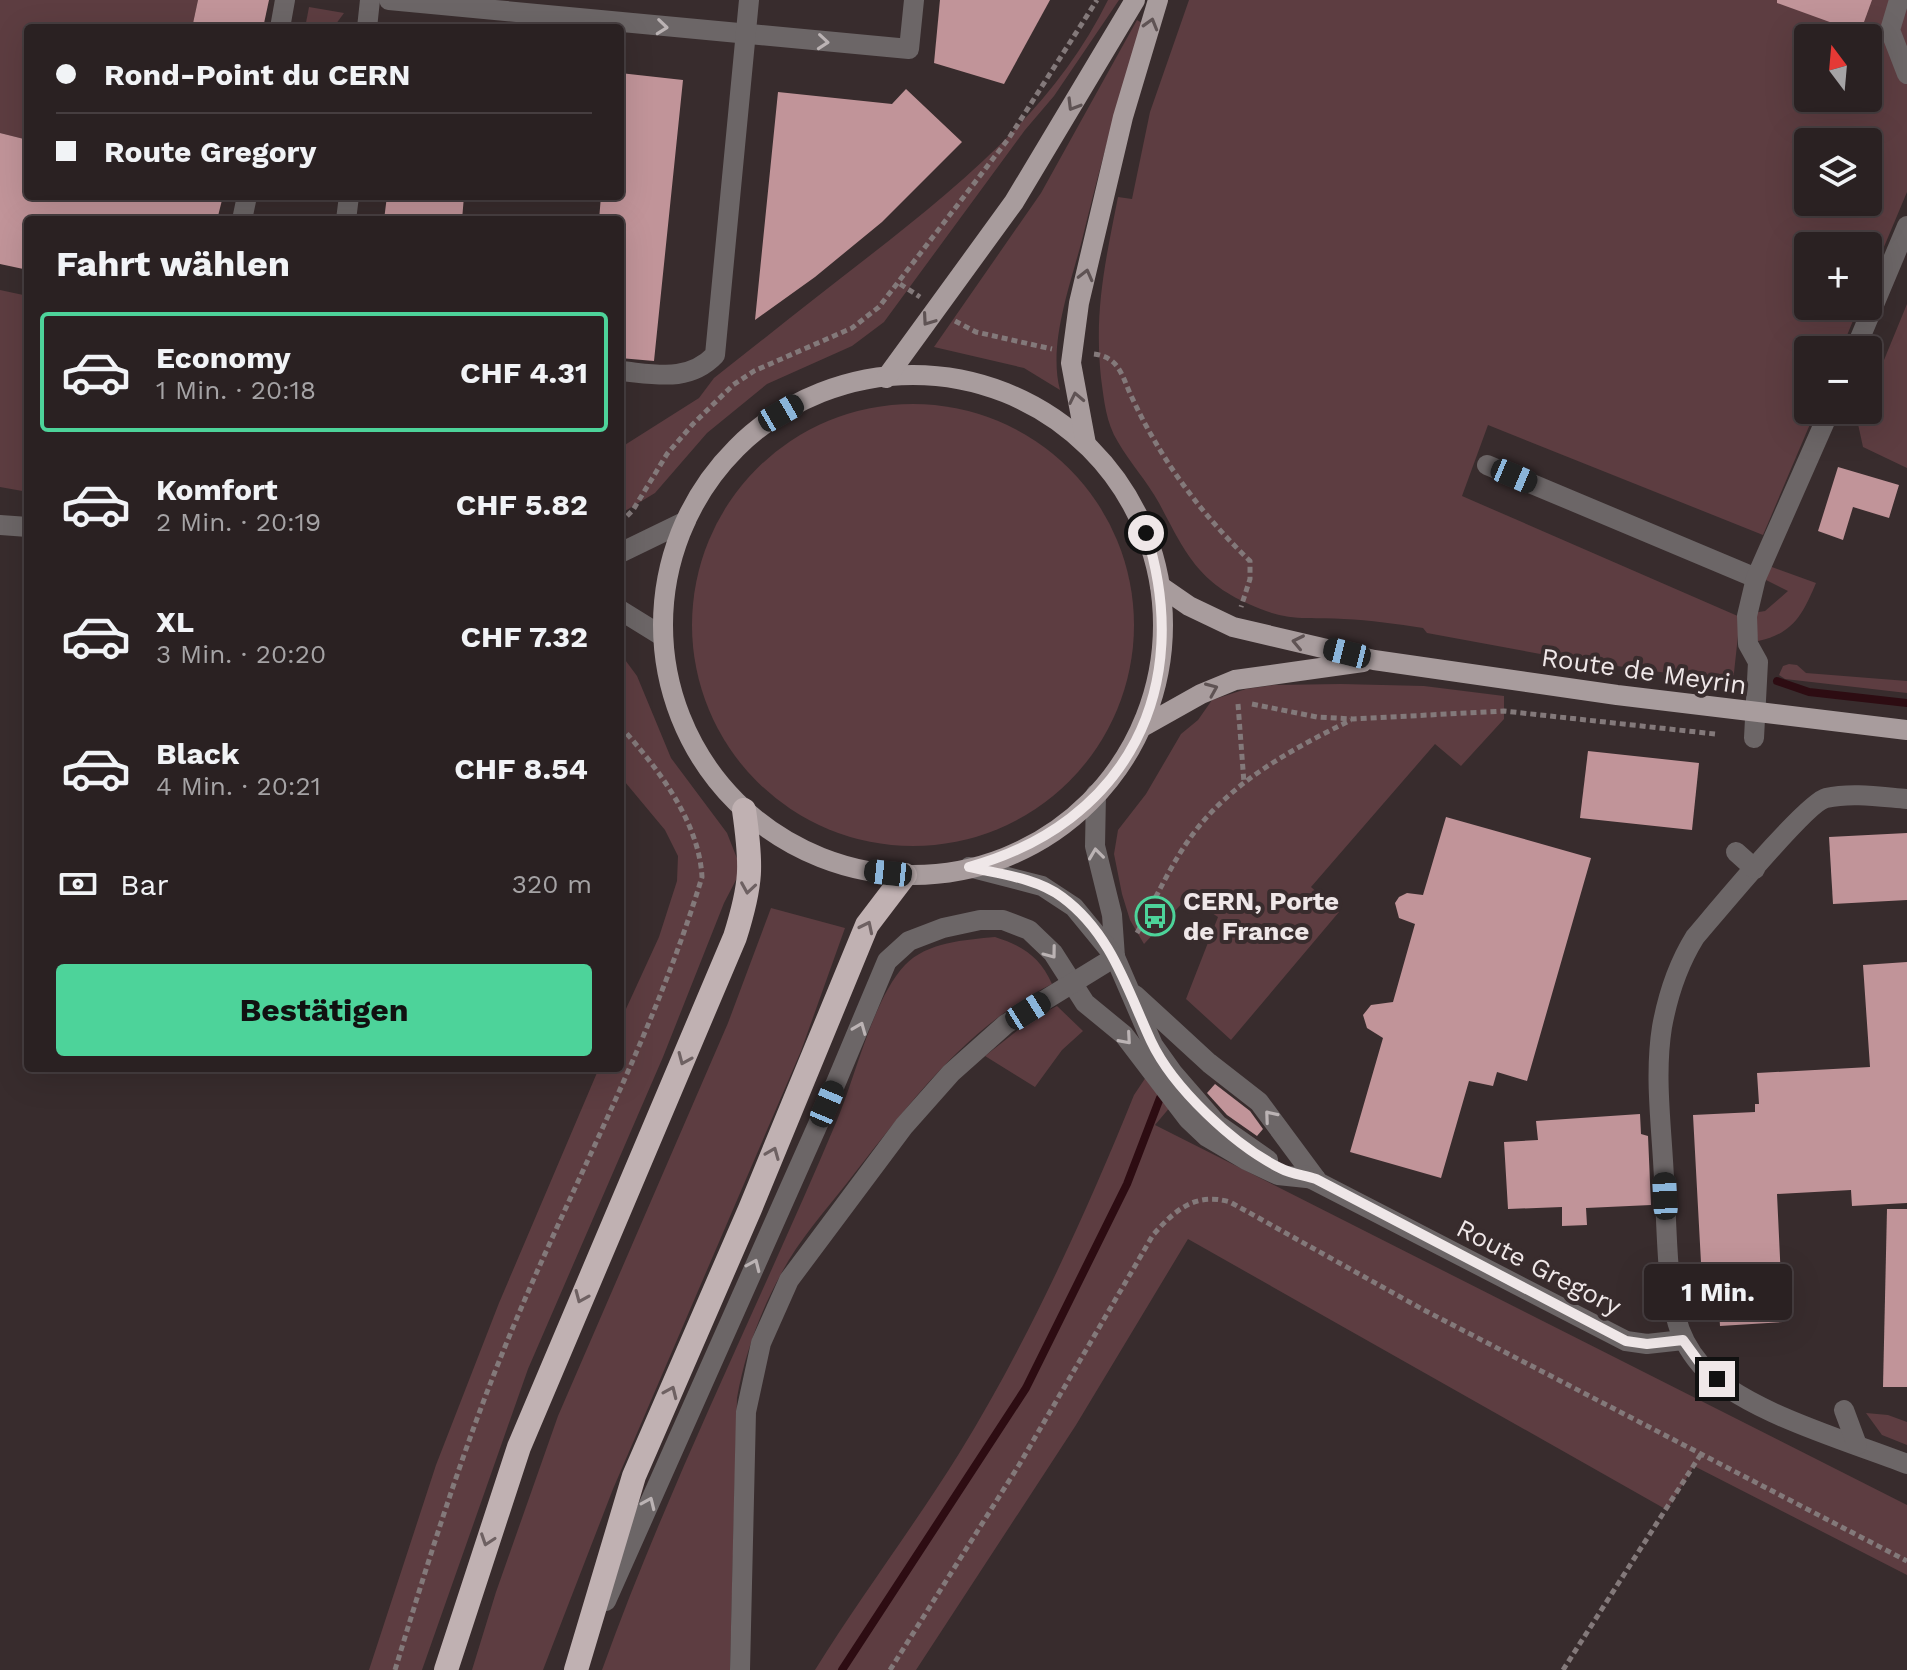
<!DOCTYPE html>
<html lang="de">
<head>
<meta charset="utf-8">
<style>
	:root { --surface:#2a2122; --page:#32292a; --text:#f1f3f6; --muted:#a5a3a5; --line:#463e40; --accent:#4dd39a }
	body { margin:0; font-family:"Work Sans",sans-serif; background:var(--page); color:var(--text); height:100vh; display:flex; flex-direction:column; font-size:30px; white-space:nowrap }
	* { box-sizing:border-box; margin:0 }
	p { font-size:26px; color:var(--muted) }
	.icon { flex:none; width:44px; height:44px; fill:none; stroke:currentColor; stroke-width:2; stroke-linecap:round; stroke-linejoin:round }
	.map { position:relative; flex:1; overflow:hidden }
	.panel { position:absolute; left:24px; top:216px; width:600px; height:856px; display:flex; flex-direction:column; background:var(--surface); border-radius:8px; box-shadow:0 8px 32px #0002,0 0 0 2px var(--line) }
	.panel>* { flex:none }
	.guide { position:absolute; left:24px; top:24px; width:600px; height:176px; border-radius:8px; box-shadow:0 8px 32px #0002,0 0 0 2px var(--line); display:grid; align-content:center; height:176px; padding:0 32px; background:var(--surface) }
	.needle { width:52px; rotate:344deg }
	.controls { position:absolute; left:1794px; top:24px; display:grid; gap:16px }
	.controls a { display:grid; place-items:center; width:88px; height:88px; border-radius:8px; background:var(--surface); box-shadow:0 8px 32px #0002,0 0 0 2px var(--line); font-size:40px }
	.end { position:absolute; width:36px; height:36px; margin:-18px; border:10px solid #efe7e8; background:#111; box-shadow:0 0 0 4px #111 }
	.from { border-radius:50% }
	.bubble { position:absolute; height:56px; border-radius:8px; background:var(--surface); box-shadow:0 8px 32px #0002,0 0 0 2px var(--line); font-size:26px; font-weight:700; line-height:56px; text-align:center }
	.car { position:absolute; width:24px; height:48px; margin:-24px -12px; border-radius:10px; box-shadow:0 0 6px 2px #0007; background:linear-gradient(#222 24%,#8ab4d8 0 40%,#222 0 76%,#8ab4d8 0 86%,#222 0) }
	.guide b { display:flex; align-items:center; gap:28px; height:76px; font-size:30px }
	.guide b+b { border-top:2px solid var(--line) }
	.guide i { width:20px; height:20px; background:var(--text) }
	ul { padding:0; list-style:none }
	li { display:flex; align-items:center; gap:24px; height:120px; margin:0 16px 12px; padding:0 16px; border:4px solid transparent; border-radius:8px }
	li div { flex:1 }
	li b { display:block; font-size:30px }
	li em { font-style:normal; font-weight:700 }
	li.on { border-color:var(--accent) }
	li>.icon { width:72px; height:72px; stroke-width:1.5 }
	h2 { padding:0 32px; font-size:36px; line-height:96px }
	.pay { display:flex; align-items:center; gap:20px; height:88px; padding:0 32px; font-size:30px }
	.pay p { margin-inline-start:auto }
	.action { display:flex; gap:16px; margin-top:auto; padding:16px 32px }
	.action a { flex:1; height:92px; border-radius:8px; background:var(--accent); color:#111; font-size:32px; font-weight:700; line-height:92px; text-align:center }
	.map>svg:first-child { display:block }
	.green { fill:#5d3d41; fill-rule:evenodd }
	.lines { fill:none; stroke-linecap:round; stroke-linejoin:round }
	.stream { stroke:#2d0c12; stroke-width:8 }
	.building { fill:#c19499 }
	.path { stroke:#83797a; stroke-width:5; stroke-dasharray:6 4; stroke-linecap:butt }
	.minor { stroke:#6c6667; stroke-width:20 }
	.major { stroke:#a89c9d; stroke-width:20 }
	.highway { stroke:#c0b1b2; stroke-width:24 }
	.oneway { stroke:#5f5354 }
	.oneway2 { stroke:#bbb3b4 }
	.oneway3 { stroke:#6e6162 }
	.route { stroke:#efe7e8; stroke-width:10 }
	.labels { text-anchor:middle; stroke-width:8; stroke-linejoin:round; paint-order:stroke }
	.street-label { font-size:26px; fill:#efe7e8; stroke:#382c2d }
	.poi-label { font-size:26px; font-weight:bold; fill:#efe7e8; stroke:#382c2d; text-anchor:start }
</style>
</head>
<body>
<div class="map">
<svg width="1907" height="1670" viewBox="0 0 1907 1670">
	<rect width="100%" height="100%" fill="#382c2d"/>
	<g class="green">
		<path d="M 0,0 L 198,0 L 192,28 L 28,28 L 28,140 L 0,133 Z"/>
		<path d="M 1108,0 L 1119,0 L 1054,96 L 1025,130 L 884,322 L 852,346 L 767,384 L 707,433 L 655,493 L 620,514 L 620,448 L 699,398 L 714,378 C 765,338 816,297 868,257 C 960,185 1055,108 1108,0 Z"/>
		<path d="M 1189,0 L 1907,0 L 1907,192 L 1868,285 L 1868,246 L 1808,246 L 1808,306 L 1859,306 L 1841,350 L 1808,350 L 1808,410 L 1816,410 L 1763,535 L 1488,425 L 1462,496 L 1740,617 L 1733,682 L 1573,660 L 1427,633 L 1423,628 C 1397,624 1370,620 1344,619 C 1317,617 1292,621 1266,611 C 1201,587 1189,560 1159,503 C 1147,481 1130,463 1118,442 C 1106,423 1104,400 1101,378 C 1094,311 1105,263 1118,197 L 1132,199 L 1150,112 ZM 1808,38 L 1868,38 L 1868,98 L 1808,98 ZM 1808,142 L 1868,142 L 1868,202 L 1808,202 Z"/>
		<path d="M 309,7 L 344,13 L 333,28 L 305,28 Z"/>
		<path d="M 1137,20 L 1142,23 C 1119,95 1100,167 1082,240 C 1070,286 1048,344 1060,390 L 1024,368 L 934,347 L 1041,193 Z"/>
		<path d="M 0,290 L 28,296 L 28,492 L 0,487 Z"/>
		<path d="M 1907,304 L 1907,468 L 1863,447 L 1858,424 L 1863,410 L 1868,410 L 1868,399 Z"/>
		<circle cx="913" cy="625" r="221"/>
		<path d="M 1769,566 L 1816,583 C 1803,614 1793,634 1758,641 L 1753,613 L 1765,611 L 1788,591 L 1764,579 Z"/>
		<path d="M 620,653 L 637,676 L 671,758 L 727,833 L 738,861 L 737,878 L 724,903 L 663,1057 L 528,1369 L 422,1670 L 369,1670 L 436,1465 L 499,1303 L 599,1068 L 620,1068 L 620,1022 L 659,937 L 677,881 L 678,856 L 665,830 L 620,776 Z"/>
		<path d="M 1789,664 L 1797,665 L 1806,673 L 1907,681 L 1907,693 L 1785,679 L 1779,675 L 1783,666 Z"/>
		<path d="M 1341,684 L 1424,686 L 1504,696 L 1504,719 L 1461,766 L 1435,744 L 1311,887 L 1339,912 L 1231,1040 L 1186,999 L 1218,917 L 1188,897 L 1144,944 L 1130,920 L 1122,894 L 1114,854 L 1118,830 L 1146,794 L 1181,734 L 1198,720 L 1212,700 L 1246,689 L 1274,685 Z"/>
		<path d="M 771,908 L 845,928 L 801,1051 L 613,1489 L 543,1670 L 472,1670 L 496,1592 L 558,1416 L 728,1023 Z"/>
		<path d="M 995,937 C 1023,946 1040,957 1052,984 C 965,1026 905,1109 847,1183 C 825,1211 799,1240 782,1272 C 760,1312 745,1353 737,1398 L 730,1670 L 602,1670 C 669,1484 758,1307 835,1125 C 855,1080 872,1000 905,965 C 927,942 965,940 995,937 Z"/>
		<path d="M 1057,1006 L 1083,1031 L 1062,1050 L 1035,1087 L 985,1056 L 1033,1018 Z"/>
		<path d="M 1148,1074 L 1171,1106 L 1155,1125 L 1907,1505 L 1907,1575 L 1694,1466 L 1667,1510 L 1188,1239 L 1076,1425 L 916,1670 L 815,1670 C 861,1596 914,1526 960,1452 C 1027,1343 1086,1214 1134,1095 Z"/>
		<path d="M 1866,1413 L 1888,1415 L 1907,1422 L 1907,1445 L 1882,1435 Z"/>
	</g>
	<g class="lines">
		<g class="stream">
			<path d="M 1777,681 L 1809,692 L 1907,703"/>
			<path d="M 842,1670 L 1026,1388 L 1127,1184 L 1160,1098"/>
		</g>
	</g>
	<g class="building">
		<path d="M 198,0 L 269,0 L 263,28 L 192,28 Z"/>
		<path d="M 940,0 L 1050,0 L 1004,84 L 934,63 Z"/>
		<path d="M 1777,0 L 1872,0 L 1860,33 L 1777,3 Z"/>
		<path d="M 620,73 L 683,80 L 654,361 L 620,358 L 620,220 L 599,220 L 601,196 L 620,196 Z"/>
		<path d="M 906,89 L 962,142 L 882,222 L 815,277 L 755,320 L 778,92 L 892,104 Z"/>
		<path d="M 0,133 L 28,140 L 28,196 L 223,196 L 217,220 L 28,220 L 28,270 L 0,264 Z"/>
		<path d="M 387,196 L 464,196 L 462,220 L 384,220 Z"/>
		<path d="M 1838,467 L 1899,485 L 1889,518 L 1853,507 L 1843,540 L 1818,531 Z"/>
		<path d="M 1588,751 L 1699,763 L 1692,830 L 1580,818 Z"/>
		<path d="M 1446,817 L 1591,858 L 1527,1081 L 1497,1072 L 1493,1086 L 1469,1081 L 1441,1178 L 1350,1152 L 1383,1038 L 1367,1028 L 1363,1015 L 1371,1005 L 1393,1002 L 1415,924 L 1399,918 L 1395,903 L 1399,897 L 1407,893 L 1423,895 Z"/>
		<path d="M 1907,833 L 1907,900 L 1833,904 L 1829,837 Z"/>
		<path d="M 1907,962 L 1907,1203 L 1852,1206 L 1851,1190 L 1777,1194 L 1783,1322 L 1720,1326 L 1717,1280 L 1702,1281 L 1693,1115 L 1755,1112 L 1755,1104 L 1759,1104 L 1757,1073 L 1870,1067 L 1863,965 Z"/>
		<path d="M 1215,1084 L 1250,1111 L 1263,1129 L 1257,1136 L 1227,1115 L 1207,1093 Z"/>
		<path d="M 1640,1114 L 1641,1134 L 1648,1136 L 1651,1205 L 1586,1208 L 1587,1225 L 1562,1226 L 1562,1207 L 1508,1209 L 1504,1142 L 1538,1140 L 1536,1121 Z"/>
		<path d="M 1887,1209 L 1907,1209 L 1907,1387 L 1883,1387 Z"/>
	</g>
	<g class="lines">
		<g class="path">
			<path d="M 900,284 L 920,297"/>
			<path d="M 955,321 L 976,332 L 1052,349"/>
			<path d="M 1094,354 C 1117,357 1121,372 1129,391 C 1158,456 1199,512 1250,561 L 1250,579 L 1241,607"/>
			<path d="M 620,523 L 633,510 L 667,454 L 693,424 L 733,385 L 754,371 L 852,328 L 879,307 L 1009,138 L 1097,0"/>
			<path d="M 1238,704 L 1244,783"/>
			<path d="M 1252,704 L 1317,717 L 1353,719 L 1504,711 L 1715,734"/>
			<path d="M 1137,933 C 1154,902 1168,870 1188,841 C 1227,784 1290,750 1351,720"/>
			<path d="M 395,1670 C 429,1558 464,1445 509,1337 C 572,1184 654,1036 702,877 C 699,821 657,767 620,726"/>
			<path d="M 890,1670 L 1019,1465 L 1153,1235 C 1175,1210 1195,1192 1230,1202 L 1422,1309 L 1907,1561"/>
			<path d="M 1563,1670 L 1701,1454"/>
		</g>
		<g class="minor">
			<path d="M 389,0 L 909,49 L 914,0"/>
			<path d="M 1899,0 L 1890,30 L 1907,74"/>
			<path d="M 280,28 L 285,0"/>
			<path d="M 367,28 L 370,0"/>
			<path d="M 242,220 L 247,196"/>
			<path d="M 346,220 L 349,196"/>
			<path d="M 1855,350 L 1907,226"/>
			<path d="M 620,371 C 655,374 688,383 715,355 L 749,0"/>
			<path d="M 1487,465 L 1756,578"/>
			<path d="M 0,525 L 28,527"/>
			<path d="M 620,553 L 686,521"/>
			<path d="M 620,610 L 662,636"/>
			<path d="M 1754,738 L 1758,662 L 1748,644 L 1747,616 L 1756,578 L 1830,410"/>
			<path d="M 1096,794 L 1095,846 L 1112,915 L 1115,957"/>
			<path d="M 1907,799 C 1882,797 1852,792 1826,798 C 1807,802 1714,915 1695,937 C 1677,966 1668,994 1662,1027 C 1654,1077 1662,1129 1664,1179 C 1667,1224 1666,1273 1676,1317 C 1680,1335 1689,1351 1701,1365 C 1741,1411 1849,1441 1907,1464"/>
			<path d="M 1736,852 L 1755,869"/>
			<path d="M 969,867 L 1042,886 L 1074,907 L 1115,957 L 1153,1045 L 1173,1073 L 1218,1125 L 1268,1160"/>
			<path d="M 1135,995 L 1209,1063 L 1259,1102 L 1316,1179"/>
			<path d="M 1304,1175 L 1626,1341 L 1647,1344 L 1683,1340"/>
			<path d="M 1844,1410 L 1857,1445"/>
			<path d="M 606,1601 L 827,1104 L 887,961 L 909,941 L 943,928 L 980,920 L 1003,920 L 1029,930 L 1053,953 L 1085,1003 L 1124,1035 L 1188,1119 L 1207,1137 L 1246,1160 L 1278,1175 L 1316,1179"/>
			<path d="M 740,1670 L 746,1412 L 761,1343 L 789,1280 L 904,1126 L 951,1073 L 1006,1024 L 1115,957"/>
		</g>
		<g class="major">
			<circle cx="913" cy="625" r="250"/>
			<path d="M 886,378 L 1014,202 L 1135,0"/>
			<path d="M 1086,444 L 1071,363 L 1079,303 L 1123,117 L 1158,0"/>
			<path d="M 1160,586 L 1189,606 L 1233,627 L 1374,660 L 1617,695 L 1907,730"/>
			<path d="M 1144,726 L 1201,694 L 1235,680 L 1363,662"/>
		</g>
		<g class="highway">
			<path d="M 446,1670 L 519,1447 L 735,937 C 752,883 752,866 744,810"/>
			<path d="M 576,1670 L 634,1476 L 750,1209 L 867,925 L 905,875"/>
		</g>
	</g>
	<defs><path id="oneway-chevron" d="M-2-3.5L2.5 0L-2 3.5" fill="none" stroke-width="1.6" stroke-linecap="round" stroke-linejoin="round" transform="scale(2)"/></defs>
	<g class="oneway">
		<use href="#oneway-chevron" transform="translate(1151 24) rotate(-74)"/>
		<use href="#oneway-chevron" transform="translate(1073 105) rotate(121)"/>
		<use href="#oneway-chevron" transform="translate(1086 275) rotate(-76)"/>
		<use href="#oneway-chevron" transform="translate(928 320) rotate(125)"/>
		<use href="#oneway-chevron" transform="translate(1076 398) rotate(-102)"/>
		<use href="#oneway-chevron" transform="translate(1298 642) rotate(-168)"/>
		<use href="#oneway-chevron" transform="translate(1212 689) rotate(-23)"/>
	</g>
	<g class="oneway2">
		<use href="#oneway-chevron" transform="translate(662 27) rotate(6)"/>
		<use href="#oneway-chevron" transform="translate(823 42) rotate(5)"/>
		<use href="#oneway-chevron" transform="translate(1096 854) rotate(-97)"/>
		<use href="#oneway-chevron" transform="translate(1051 953) rotate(53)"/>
		<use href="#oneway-chevron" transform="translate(860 1028) rotate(-68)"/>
		<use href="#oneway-chevron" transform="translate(1126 1039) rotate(49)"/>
		<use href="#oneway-chevron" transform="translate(1270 1116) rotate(-130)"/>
		<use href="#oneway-chevron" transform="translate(754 1265) rotate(-66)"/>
		<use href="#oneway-chevron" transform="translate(649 1503) rotate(-66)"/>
	</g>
	<g class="oneway3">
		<use href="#oneway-chevron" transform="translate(748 888) rotate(99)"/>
		<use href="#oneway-chevron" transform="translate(867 927) rotate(-64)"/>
		<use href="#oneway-chevron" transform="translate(684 1059) rotate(113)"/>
		<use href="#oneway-chevron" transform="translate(773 1153) rotate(-68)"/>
		<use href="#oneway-chevron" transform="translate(581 1297) rotate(113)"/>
		<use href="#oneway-chevron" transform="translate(671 1392) rotate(-66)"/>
		<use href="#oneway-chevron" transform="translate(487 1540) rotate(109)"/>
	</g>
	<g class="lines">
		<path class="route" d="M 1146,533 C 1195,687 1128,823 969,867 C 999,874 1037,878 1062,897 C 1111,933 1127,989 1151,1041 C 1173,1088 1234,1145 1280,1168 C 1291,1174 1304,1175 1316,1179 L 1626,1341 L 1647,1344 L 1683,1340 L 1702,1366 L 1717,1379"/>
	</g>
	<defs>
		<g id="bus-ring" transform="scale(2)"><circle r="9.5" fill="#382c2d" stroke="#4dd39a" stroke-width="1.5"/><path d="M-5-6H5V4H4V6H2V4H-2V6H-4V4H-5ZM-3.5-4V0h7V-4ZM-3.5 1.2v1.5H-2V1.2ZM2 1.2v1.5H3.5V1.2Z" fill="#4dd39a"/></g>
	</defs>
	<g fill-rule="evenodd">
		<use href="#bus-ring" x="1155" y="916"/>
	</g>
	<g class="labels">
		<g class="street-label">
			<text transform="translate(1644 671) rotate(8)" y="9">Route de Meyrin</text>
			<text transform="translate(1539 1267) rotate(27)" y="9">Route Gregory</text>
		</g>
		<g class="poi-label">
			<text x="1183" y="910">CERN, Porte<tspan x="1183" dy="30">de France</tspan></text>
		</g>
	</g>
</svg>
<div class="controls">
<a><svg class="needle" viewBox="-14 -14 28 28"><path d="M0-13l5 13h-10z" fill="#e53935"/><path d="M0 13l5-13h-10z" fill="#a5a3a5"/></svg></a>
<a><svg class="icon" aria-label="layers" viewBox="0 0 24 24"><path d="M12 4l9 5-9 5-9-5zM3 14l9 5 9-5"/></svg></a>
<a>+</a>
<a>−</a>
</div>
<i class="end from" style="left:1146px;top:533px"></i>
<i class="end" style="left:1717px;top:1379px"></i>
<div class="bubble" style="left:1644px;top:1264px;width:148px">1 Min.</div>
<i class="car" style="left:781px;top:413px;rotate:60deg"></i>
<i class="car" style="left:1514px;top:476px;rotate:113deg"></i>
<i class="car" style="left:1347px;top:653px;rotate:284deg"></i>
<i class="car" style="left:888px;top:873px;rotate:276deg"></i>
<i class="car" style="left:1028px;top:1011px;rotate:58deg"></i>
<i class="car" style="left:827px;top:1104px;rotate:23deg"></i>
<i class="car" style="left:1665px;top:1196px;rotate:357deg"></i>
<div class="guide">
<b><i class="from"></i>Rond-Point du CERN</b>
<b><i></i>Route Gregory</b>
</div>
<section class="panel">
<h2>Fahrt wählen</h2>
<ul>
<li class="on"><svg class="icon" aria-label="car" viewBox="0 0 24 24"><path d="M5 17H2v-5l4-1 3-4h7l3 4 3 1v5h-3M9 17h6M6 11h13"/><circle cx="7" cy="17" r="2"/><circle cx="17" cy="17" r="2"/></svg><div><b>Economy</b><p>1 Min. · 20:18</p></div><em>CHF 4.31</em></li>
<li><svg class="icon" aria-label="car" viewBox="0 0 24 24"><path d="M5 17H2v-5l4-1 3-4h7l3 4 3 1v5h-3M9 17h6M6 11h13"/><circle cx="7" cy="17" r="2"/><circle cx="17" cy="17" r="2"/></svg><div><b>Komfort</b><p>2 Min. · 20:19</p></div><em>CHF 5.82</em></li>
<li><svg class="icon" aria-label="car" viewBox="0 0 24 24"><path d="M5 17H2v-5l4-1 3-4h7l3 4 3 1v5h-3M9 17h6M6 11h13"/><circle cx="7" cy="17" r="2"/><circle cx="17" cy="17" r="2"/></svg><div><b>XL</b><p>3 Min. · 20:20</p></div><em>CHF 7.32</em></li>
<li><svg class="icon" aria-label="car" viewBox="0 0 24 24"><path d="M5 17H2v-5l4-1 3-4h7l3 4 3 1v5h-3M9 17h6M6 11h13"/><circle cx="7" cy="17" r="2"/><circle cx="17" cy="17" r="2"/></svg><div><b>Black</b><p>4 Min. · 20:21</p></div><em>CHF 8.54</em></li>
</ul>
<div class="pay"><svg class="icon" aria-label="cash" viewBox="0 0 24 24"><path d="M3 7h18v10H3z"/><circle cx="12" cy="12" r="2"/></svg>Bar<p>320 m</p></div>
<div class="action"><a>Bestätigen</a></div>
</section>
</div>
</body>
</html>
